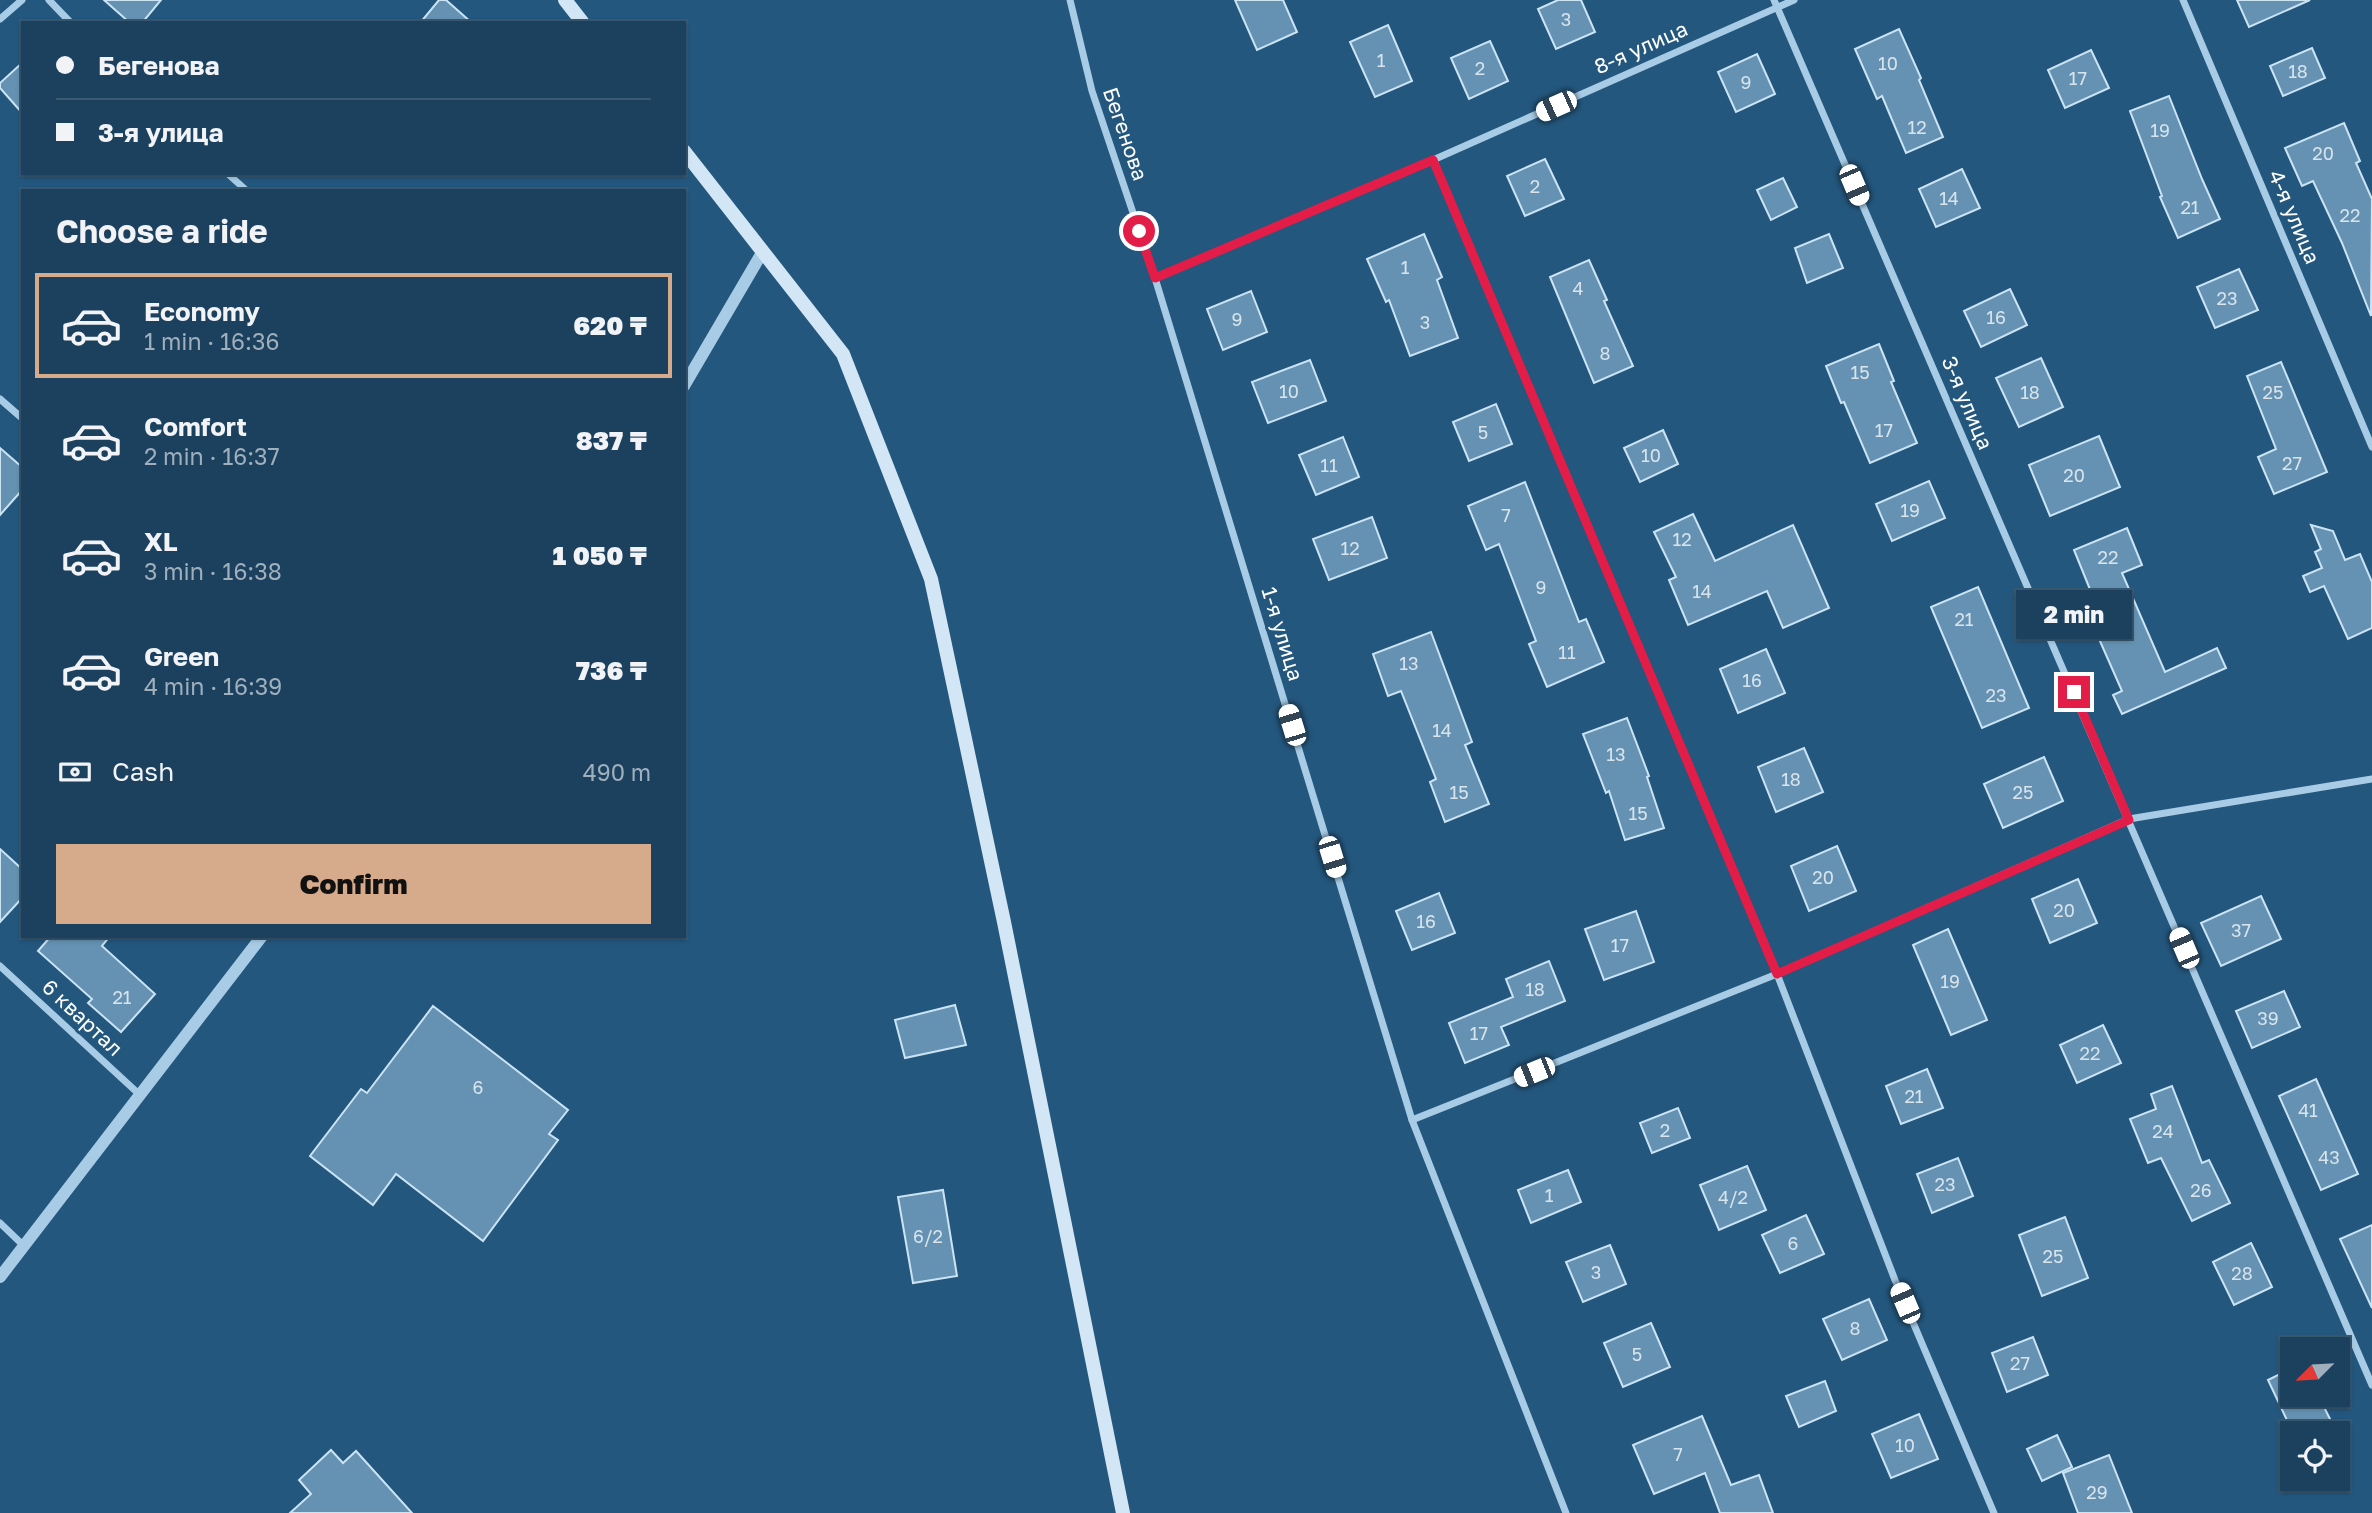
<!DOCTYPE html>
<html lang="en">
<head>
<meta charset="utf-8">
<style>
	:root { --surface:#1b415e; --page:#284c67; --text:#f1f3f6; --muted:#a0afbc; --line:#395a73; --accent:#d6ab8b }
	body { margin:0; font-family:"Golos Text",sans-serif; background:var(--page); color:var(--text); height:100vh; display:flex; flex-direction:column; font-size:26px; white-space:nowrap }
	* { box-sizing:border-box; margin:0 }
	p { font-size:23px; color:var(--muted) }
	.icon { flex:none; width:38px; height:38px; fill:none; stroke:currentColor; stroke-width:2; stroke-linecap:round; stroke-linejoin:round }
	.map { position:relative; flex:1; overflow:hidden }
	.details { position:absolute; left:21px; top:189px; width:665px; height:749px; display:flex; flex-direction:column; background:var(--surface); border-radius:0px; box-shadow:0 2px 5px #0004,0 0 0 2px var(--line) }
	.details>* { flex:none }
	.guide { position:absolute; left:21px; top:21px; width:665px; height:154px; border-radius:0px; box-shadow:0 2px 5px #0004,0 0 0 2px var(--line); display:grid; align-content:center; height:154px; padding:0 35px; background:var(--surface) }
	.needle { width:46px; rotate:246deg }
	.controls { position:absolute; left:2280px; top:1337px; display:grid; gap:14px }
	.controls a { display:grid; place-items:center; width:70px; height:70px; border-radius:0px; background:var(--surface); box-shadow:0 2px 5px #0004,0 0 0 2px var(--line); font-size:35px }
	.end { position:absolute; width:32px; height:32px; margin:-16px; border:9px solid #e11d48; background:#fff; box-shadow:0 0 0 4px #fff }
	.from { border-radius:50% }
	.bubble { position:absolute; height:49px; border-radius:0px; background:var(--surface); box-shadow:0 2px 5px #0004,0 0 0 2px var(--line); font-size:23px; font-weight:800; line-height:49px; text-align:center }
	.car { position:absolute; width:21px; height:42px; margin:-21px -10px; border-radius:9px; box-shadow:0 0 5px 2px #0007; background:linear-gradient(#fff 24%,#345 0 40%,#fff 0 76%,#345 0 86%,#fff 0) }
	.guide b { display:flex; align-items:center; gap:24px; height:66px; font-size:26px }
	.guide b+b { border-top:2px solid var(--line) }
	.guide i { width:18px; height:18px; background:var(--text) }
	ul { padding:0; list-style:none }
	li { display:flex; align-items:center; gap:21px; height:105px; margin:0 14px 10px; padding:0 21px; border:4px solid transparent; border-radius:0px }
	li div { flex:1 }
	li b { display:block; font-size:26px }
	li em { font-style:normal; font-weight:800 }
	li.on { border-color:var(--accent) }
	li>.icon { width:63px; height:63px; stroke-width:1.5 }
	h2 { padding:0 35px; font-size:32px; line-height:84px }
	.pay { display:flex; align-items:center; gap:18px; height:77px; padding:0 35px; font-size:26px }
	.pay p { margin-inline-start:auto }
	.button { display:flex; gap:14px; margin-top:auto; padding:14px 35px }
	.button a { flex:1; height:80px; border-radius:0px; background:var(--accent); color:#111; font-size:28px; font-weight:800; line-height:80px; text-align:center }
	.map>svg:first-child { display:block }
	.building { fill:#6592b2; stroke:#cbe4f4; stroke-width:2 }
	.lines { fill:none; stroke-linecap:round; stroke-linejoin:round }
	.minor { stroke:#a8cce6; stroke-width:7 }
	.tertiary { stroke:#a8cce6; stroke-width:12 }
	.secondary { stroke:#d2e6f5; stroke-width:14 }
	.route { stroke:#e11d48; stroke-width:9 }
	.labels { text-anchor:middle; stroke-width:6; stroke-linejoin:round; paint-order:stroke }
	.number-label { font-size:18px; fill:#d8e4ec }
	.street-label { font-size:21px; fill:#fff; stroke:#24577d }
</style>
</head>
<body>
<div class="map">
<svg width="2372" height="1513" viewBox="0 0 2372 1513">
	<rect width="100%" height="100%" fill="#24577d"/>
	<g class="building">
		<path d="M 104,0 L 161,0 L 142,23 L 130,23 Z"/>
		<path d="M 439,0 L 446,0 L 472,23 L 420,23 Z"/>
		<path d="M 1235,0 L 1283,0 L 1297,32 L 1257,50 Z"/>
		<path d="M 1558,0 L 1581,0 L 1595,32 L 1556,49 L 1538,9 Z"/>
		<path d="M 2237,0 L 2310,0 L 2249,27 Z"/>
		<path d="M 1388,25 L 1412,81 L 1375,97 L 1350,42 Z"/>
		<path d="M 1899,29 L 1921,78 L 1919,80 L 1943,137 L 1906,153 L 1882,96 L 1877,99 L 1855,49 Z"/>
		<path d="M 1490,41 L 1508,81 L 1469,99 L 1451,58 Z"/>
		<path d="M 2312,48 L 2325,78 L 2283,96 L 2270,66 Z"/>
		<path d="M 2091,50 L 2109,88 L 2065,108 L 2048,70 Z"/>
		<path d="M 1757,54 L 1775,94 L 1736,112 L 1718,72 Z"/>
		<path d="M 23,62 L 23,114 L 0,88 L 0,83 Z"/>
		<path d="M 2169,96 L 2202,179 L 2220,219 L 2178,238 L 2160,197 L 2162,196 L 2130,111 Z"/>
		<path d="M 2344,123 L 2360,161 L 2356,163 L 2372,199 L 2371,316 L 2342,243 L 2313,181 L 2302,186 L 2285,148 Z"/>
		<path d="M 1545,159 L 1564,199 L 1525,216 L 1507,176 Z"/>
		<path d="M 1962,169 L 1980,208 L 1936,227 L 1919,189 Z"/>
		<path d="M 1783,178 L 1797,207 L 1771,220 L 1757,190 Z"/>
		<path d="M 1424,234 L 1442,277 L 1437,280 L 1458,338 L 1410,356 L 1389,300 L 1386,302 L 1367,259 Z"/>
		<path d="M 1829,234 L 1843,268 L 1807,283 L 1795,248 Z"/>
		<path d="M 1589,260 L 1607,300 L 1604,301 L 1633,366 L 1594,383 L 1550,277 Z"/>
		<path d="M 2239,269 L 2258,310 L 2215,328 L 2197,287 Z"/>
		<path d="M 2010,289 L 2027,325 L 1981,347 L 1964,311 Z"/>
		<path d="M 1251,291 L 1267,332 L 1223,350 L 1207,309 Z"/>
		<path d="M 1879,344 L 1894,381 L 1891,382 L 1917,443 L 1870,463 L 1844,402 L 1841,403 L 1826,366 Z"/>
		<path d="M 2041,358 L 2063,407 L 2019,427 L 1996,378 Z"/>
		<path d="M 1310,360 L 1326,401 L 1268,423 L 1252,382 Z"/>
		<path d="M 2281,362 L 2327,472 L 2274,494 L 2258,457 L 2276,449 L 2247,376 Z"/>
		<path d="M 1496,404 L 1512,444 L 1469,461 L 1453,422 Z"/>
		<path d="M 1663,430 L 1678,464 L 1640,482 L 1624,448 Z"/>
		<path d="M 2099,436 L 2120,487 L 2050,516 L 2029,465 Z"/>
		<path d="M 1343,437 L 1359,477 L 1316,495 L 1299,455 Z"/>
		<path d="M 0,448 L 23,468 L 23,489 L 0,515 Z"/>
		<path d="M 1929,481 L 1945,518 L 1892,541 L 1876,504 Z"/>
		<path d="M 1525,482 L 1579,622 L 1586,619 L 1604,662 L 1547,687 L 1529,644 L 1536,641 L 1499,544 L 1486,550 L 1468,506 Z"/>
		<path d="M 1693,514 L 1715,561 L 1793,525 L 1829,608 L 1783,628 L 1767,591 L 1688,625 L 1669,580 L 1676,577 L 1654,532 Z"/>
		<path d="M 1372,517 L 1387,558 L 1329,580 L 1313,539 Z"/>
		<path d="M 2311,525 L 2333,531 L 2345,560 L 2360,554 L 2372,582 L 2372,628 L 2348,639 L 2324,586 L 2310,592 L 2303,576 L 2322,568 L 2315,552 L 2321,549 Z"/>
		<path d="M 2127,528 L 2142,565 L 2122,573 L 2165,672 L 2217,648 L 2226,668 L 2122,714 L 2113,695 L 2122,691 L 2092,623 L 2102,619 L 2074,550 Z"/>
		<path d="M 1978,587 L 2029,708 L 1982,728 L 1931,607 Z"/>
		<path d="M 1431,632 L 1472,742 L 1465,745 L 1489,804 L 1445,822 L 1430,782 L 1436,779 L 1401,691 L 1388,696 L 1373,654 Z"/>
		<path d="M 1766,649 L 1785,693 L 1738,713 L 1720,669 Z"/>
		<path d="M 1627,718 L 1649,776 L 1647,777 L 1664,828 L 1625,840 L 1609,791 L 1606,793 L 1583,734 Z"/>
		<path d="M 1804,748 L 1823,792 L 1776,812 L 1758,767 Z"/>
		<path d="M 2044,757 L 2063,801 L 2003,828 L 1984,784 Z"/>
		<path d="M 1837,846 L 1856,891 L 1809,911 L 1791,866 Z"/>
		<path d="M 0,849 L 23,870 L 23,897 L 0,922 Z"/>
		<path d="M 2078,879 L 2097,923 L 2050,943 L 2032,899 Z"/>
		<path d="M 1439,893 L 1455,933 L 1412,950 L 1396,911 Z"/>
		<path d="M 2261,896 L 2281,939 L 2221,966 L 2201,923 Z"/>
		<path d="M 1636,911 L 1654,962 L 1604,980 L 1585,929 Z"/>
		<path d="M 1948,929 L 1987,1020 L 1951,1035 L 1913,945 Z"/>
		<path d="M 51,936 L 110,936 L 102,946 L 155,994 L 121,1032 L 88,1003 L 92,999 L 38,951 Z"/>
		<path d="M 1549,961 L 1565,1001 L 1501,1027 L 1509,1045 L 1465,1063 L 1449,1023 L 1513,997 L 1506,979 Z"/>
		<path d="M 2284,991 L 2300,1027 L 2252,1048 L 2236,1011 Z"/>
		<path d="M 955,1005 L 966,1045 L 905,1058 L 895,1020 Z"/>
		<path d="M 433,1006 L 568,1110 L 549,1134 L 558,1140 L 483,1241 L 396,1174 L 373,1205 L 310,1156 L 361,1089 L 367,1093 Z"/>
		<path d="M 2103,1025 L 2121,1063 L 2077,1083 L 2060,1045 Z"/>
		<path d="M 1927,1069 L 1943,1108 L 1901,1124 L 1886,1086 Z"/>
		<path d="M 2316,1079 L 2358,1174 L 2321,1190 L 2279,1096 Z"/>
		<path d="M 2172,1086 L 2202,1163 L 2209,1160 L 2230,1203 L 2192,1221 L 2161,1158 L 2148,1163 L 2130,1119 L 2156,1109 L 2151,1094 Z"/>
		<path d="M 1678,1108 L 1690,1138 L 1652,1153 L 1640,1123 Z"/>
		<path d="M 1958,1158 L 1973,1196 L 1932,1213 L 1917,1174 Z"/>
		<path d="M 1747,1166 L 1766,1210 L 1719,1230 L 1700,1185 Z"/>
		<path d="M 1568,1170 L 1581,1202 L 1531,1223 L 1518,1190 Z"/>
		<path d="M 943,1190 L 957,1276 L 913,1283 L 898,1197 Z"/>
		<path d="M 1806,1215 L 1824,1254 L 1780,1273 L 1762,1235 Z"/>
		<path d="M 2065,1217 L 2088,1278 L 2042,1296 L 2019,1235 Z"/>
		<path d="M 2372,1225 L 2372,1308 L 2340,1239 Z"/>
		<path d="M 2251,1243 L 2272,1287 L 2234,1305 L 2213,1262 Z"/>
		<path d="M 1610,1245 L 1626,1284 L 1583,1302 L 1566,1262 Z"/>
		<path d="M 1869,1299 L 1887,1340 L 1842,1360 L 1823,1319 Z"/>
		<path d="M 1651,1323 L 1670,1367 L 1623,1387 L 1604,1343 Z"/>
		<path d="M 2033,1337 L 2048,1375 L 2007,1392 L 1992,1353 Z"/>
		<path d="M 2292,1368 L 2292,1395 L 2318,1395 L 2337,1433 L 2293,1433 L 2268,1380 Z"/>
		<path d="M 1825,1381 L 1836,1411 L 1799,1427 L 1786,1396 Z"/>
		<path d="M 1919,1414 L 1938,1459 L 1891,1478 L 1872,1434 Z"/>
		<path d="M 1702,1416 L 1731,1485 L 1759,1475 L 1773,1513 L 1720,1513 L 1705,1473 L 1654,1494 L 1633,1445 Z"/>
		<path d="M 2057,1435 L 2072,1467 L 2042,1481 L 2027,1449 Z"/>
		<path d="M 331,1450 L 343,1463 L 356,1451 L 412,1513 L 290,1513 L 311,1494 L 299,1480 Z"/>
		<path d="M 2109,1455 L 2132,1513 L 2078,1513 L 2063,1473 Z"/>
	</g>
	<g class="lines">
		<g class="minor">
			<path d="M 49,0 L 71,23"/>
			<path d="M 1070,0 L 1092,91 L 1155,278 L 1412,1120 L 1566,1513"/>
			<path d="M 1774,0 L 2372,1385"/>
			<path d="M 2183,0 L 2372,447"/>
			<path d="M 0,19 L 22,0"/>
			<path d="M 1433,160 L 1777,974 L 1895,1280 L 1994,1513"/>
			<path d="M 227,173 L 247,191"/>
			<path d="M 1155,278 L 1433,160 L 1794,0"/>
			<path d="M 0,399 L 23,419"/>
			<path d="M 0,966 L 140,1095"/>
			<path d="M 1412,1120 L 1777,974 L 2129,819 L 2372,779"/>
			<path d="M 0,1223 L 24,1246"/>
		</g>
		<g class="tertiary">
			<path d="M 684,386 L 763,251"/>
			<path d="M 0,1277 L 262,936"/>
		</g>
		<g class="secondary">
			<path d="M 565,0 L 583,23"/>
			<path d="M 684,151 L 843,354 L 931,579 L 1004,922 L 1123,1513"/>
		</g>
	</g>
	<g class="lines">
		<path class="route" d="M 1139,231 L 1155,278 L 1433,160 L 1777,974 L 2129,820 L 2074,692"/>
	</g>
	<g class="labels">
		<g class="number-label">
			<text x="1566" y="26">3</text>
			<text x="1381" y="67">1</text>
			<text x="1888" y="70">10</text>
			<text x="1480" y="75">2</text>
			<text x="2298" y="78">18</text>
			<text x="2078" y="85">17</text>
			<text x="1746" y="89">9</text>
			<text x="1917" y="134">12</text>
			<text x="2160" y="137">19</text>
			<text x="2323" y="160">20</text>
			<text x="1535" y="193">2</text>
			<text x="1949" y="205">14</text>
			<text x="2190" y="214">21</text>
			<text x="2350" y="222">22</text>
			<text x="1405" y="274">1</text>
			<text x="1578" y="295">4</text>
			<text x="2227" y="305">23</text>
			<text x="1996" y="324">16</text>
			<text x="1237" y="326">9</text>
			<text x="1425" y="329">3</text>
			<text x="1605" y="360">8</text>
			<text x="1860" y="379">15</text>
			<text x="1289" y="398">10</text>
			<text x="2030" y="399">18</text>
			<text x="2273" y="399">25</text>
			<text x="1884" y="437">17</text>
			<text x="1483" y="439">5</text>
			<text x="1651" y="462">10</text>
			<text x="2292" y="470">27</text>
			<text x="1329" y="472">11</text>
			<text x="2074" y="482">20</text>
			<text x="1910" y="517">19</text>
			<text x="1506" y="522">7</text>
			<text x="1682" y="546">12</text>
			<text x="1350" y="555">12</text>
			<text x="2108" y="564">22</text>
			<text x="1541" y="594">9</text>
			<text x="1702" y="598">14</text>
			<text x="1964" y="626">21</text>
			<text x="1567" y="659">11</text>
			<text x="1409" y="670">13</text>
			<text x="1752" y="687">16</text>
			<text x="1996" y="702">23</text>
			<text x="1442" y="737">14</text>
			<text x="1616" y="761">13</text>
			<text x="1791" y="786">18</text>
			<text x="1459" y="799">15</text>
			<text x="2023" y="799">25</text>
			<text x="1638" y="820">15</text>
			<text x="1823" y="884">20</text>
			<text x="2064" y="917">20</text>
			<text x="1426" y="928">16</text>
			<text x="2241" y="937">37</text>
			<text x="1620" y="952">17</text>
			<text x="1950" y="988">19</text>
			<text x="1535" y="996">18</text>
			<text x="122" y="1004">21</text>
			<text x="2268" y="1025">39</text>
			<text x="1479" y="1040">17</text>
			<text x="2090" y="1060">22</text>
			<text x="478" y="1094">6</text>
			<text x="1914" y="1103">21</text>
			<text x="2308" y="1117">41</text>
			<text x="1665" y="1137">2</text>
			<text x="2163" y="1138">24</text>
			<text x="2329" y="1164">43</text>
			<text x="1945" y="1191">23</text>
			<text x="2201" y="1197">26</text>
			<text x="1549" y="1202">1</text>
			<text x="1733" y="1204">4/2</text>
			<text x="928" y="1243">6/2</text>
			<text x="1793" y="1250">6</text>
			<text x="2053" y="1263">25</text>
			<text x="1596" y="1279">3</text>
			<text x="2242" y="1280">28</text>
			<text x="1855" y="1335">8</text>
			<text x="1637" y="1361">5</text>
			<text x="2020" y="1370">27</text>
			<text x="1905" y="1452">10</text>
			<text x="1678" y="1461">7</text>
			<text x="2097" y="1499">29</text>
		</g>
		<g class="street-label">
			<text transform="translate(1641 48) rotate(-24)" y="7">8-я улица</text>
			<text transform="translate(1125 134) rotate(71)" y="7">Бегенова</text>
			<text transform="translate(2294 217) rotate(67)" y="7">4-я улица</text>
			<text transform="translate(1967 403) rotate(67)" y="7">3-я улица</text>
			<text transform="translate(1282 634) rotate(73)" y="7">1-я улица</text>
			<text transform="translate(82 1018) rotate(43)" y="7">6 квартал</text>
		</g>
	</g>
</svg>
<div class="controls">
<a><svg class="needle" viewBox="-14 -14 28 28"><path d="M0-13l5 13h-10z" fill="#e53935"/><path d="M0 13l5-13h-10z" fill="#a0afbc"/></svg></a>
<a><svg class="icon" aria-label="locate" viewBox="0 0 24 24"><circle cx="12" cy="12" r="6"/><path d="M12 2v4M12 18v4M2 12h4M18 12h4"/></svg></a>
</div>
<i class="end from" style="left:1139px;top:231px"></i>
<i class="end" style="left:2074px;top:692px"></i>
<div class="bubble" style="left:2016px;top:590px;width:116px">2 min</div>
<i class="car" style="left:1556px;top:106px;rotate:246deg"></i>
<i class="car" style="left:1854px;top:185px;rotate:157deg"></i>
<i class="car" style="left:1292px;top:725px;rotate:343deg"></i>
<i class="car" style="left:1332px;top:857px;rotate:163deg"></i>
<i class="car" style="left:2184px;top:948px;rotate:337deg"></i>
<i class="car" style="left:1534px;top:1072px;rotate:248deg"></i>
<i class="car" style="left:1905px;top:1303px;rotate:337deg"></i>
<div class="guide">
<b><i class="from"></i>Бегенова</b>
<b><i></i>3-я улица</b>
</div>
<section class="details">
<h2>Choose a ride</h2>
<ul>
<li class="on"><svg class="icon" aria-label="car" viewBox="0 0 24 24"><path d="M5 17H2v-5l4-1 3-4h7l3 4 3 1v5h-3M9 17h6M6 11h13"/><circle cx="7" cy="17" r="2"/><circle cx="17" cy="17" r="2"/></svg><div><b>Economy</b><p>1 min · 16:36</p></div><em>620 ₸</em></li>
<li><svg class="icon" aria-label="car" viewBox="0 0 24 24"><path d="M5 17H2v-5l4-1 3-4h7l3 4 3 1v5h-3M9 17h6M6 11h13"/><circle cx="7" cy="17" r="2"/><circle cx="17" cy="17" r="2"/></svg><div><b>Comfort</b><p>2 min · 16:37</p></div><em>837 ₸</em></li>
<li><svg class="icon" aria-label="car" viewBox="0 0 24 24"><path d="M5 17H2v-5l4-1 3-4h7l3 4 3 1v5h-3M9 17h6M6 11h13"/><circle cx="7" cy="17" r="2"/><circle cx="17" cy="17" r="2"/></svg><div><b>XL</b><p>3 min · 16:38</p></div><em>1 050 ₸</em></li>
<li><svg class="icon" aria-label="car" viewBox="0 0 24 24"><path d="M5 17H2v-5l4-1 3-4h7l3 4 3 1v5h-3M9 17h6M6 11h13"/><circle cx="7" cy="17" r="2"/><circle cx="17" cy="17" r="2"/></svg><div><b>Green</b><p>4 min · 16:39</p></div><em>736 ₸</em></li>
</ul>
<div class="pay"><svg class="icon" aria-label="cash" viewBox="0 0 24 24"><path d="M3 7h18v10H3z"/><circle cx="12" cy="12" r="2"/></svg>Cash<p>490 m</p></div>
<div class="button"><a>Confirm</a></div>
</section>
</div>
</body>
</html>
